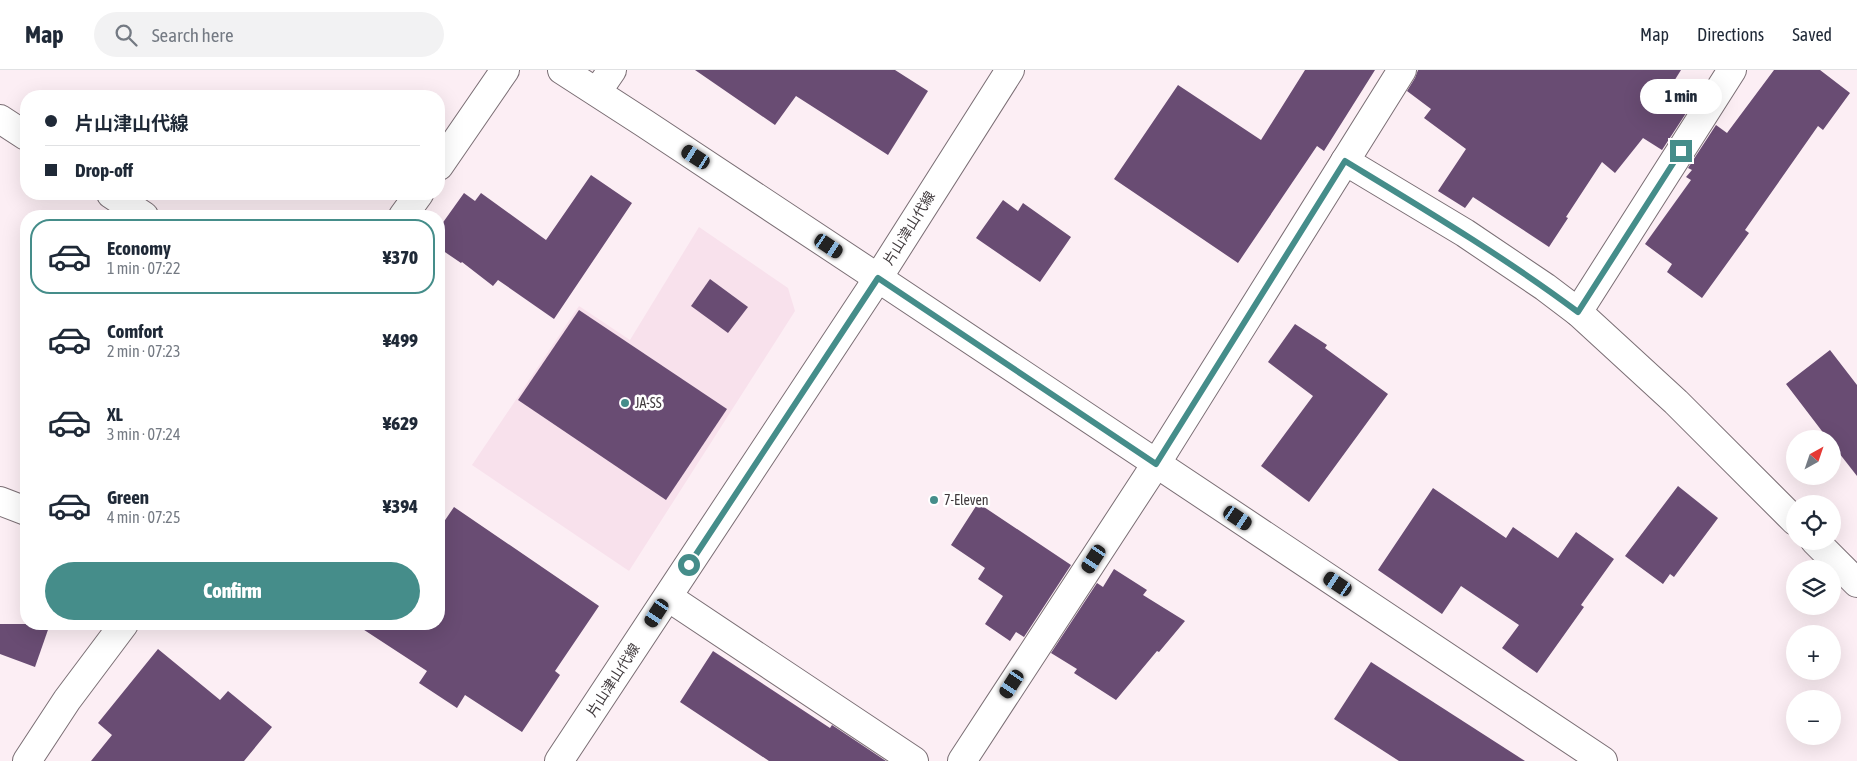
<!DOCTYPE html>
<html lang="en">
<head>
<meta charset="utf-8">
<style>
	:root { --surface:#fff; --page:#f2f2f3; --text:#1f2937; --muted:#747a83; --line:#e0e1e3; --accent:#458d8a }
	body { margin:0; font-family:"Asap Condensed","Noto Sans JP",sans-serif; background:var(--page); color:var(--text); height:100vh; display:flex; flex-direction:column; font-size:19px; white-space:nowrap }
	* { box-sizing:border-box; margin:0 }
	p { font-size:16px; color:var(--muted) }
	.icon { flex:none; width:28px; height:28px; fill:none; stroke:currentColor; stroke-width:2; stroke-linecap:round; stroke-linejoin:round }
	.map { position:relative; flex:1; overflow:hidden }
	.panel { position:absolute; left:20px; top:140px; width:425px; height:420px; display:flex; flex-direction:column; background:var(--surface); border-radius:20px; box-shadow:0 5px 20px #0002 }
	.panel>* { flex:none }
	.top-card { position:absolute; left:20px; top:20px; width:425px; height:110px; border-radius:20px; box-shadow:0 5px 20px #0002; display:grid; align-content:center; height:110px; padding:0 25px; background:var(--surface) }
	.needle { width:32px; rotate:40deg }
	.fabs { position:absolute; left:1786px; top:360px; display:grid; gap:10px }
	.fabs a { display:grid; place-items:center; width:55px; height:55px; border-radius:50%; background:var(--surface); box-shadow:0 5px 20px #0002; font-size:25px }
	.end { position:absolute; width:22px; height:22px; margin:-11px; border:6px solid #458d8a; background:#fff; box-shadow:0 0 0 2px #fff }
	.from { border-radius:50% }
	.bubble { position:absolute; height:35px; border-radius:18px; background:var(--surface); box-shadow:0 5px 20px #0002; font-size:16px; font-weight:800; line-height:35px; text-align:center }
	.car { position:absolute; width:15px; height:30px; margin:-15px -8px; border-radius:6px; box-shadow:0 0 4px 1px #0007; background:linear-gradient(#222 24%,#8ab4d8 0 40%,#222 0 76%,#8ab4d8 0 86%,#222 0) }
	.top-card b { display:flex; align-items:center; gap:18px; height:48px; font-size:19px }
	.top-card b+b { border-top:1px solid var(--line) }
	.top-card i { width:12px; height:12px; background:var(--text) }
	ul { padding:9px 0 0; list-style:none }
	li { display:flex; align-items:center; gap:15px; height:75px; margin:0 10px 8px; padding:0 15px; border:2px solid transparent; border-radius:20px }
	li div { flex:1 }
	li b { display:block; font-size:19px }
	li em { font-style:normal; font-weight:800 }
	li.current { border-color:var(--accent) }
	li>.icon { width:45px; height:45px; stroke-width:1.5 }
	.primary-button { display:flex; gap:10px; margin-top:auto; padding:10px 25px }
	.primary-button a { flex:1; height:58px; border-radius:30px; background:var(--accent); color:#fff; font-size:20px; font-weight:800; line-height:58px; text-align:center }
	header { display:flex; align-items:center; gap:30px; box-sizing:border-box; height:70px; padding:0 25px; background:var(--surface); border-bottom:1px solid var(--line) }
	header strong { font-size:24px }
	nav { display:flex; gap:28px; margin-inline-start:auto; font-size:18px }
	.search { width:350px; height:45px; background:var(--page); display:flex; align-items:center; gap:12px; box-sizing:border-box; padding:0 18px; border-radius:28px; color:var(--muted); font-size:19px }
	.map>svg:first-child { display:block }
	.built { fill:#f8e1ec }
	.building { fill:#694c73 }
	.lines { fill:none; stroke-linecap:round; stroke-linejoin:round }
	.minor-casing { stroke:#7a6e74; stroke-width:30 }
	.tertiary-casing { stroke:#7a6e74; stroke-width:30 }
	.secondary-casing { stroke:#7a6e74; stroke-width:30 }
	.minor { stroke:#fff; stroke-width:28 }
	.tertiary { stroke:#fff; stroke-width:28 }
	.secondary { stroke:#fff; stroke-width:28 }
	.route { stroke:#458d8a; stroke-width:6 }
	.poi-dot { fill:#458d8a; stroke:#fff; stroke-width:2 }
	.labels { text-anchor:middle; stroke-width:5; stroke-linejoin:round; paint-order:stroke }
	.street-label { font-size:14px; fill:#403a3d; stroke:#fff }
	.poi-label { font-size:14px; fill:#403a3d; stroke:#fff; text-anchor:start }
</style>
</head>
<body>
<header>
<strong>Map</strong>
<div class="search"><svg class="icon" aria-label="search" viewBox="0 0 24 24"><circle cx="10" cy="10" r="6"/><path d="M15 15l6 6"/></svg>Search here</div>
<nav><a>Map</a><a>Directions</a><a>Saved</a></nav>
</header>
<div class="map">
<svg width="1857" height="691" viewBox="0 0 1857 691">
	<rect width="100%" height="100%" fill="#fceef4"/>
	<path class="built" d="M 699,157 L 788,218 L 795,241 L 629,501 L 472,395 L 579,236 L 630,270 Z"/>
	<g class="building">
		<path d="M 695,0 L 895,0 L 928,21 L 888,85 L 796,26 L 775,55 Z"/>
		<path d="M 1305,0 L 1375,0 L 1324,81 L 1317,76 L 1238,193 L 1114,109 L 1178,15 L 1261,70 Z"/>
		<path d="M 1418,0 L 1681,0 L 1671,16 L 1684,24 L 1680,29 L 1690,37 L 1662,80 L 1643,68 L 1615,103 L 1602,92 L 1566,147 L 1568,148 L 1549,177 L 1473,127 L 1465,138 L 1438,121 L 1466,79 L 1424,48 L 1431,39 L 1407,21 L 1415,8 Z"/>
		<path d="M 1774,0 L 1820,0 L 1850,23 L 1823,60 L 1818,56 L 1745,160 L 1749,163 L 1702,228 L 1667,202 L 1672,194 L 1645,174 L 1691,110 L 1686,107 L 1692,100 L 1688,98 L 1716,55 L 1727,63 Z"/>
		<path d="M 591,105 L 632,133 L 554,249 L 498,210 L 493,216 L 462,192 L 461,193 L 439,178 L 439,158 L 464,123 L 475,131 L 481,123 L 546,170 Z"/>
		<path d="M 1003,130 L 1018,141 L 1023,133 L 1071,167 L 1040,212 L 976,168 Z"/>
		<path d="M 710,209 L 748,237 L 728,263 L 691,236 Z"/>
		<path d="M 579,240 L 727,339 L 666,430 L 518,330 Z"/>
		<path d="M 1295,254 L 1327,275 L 1325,278 L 1388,324 L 1309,432 L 1261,396 L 1313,326 L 1268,292 Z"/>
		<path d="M 1830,280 L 1857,315 L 1857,406 L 1832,374 L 1832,369 L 1828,369 L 1786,314 Z"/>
		<path d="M 1678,416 L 1718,448 L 1674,507 L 1670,504 L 1663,514 L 1625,486 Z"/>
		<path d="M 1433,418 L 1506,468 L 1513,457 L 1558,488 L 1576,462 L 1614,489 L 1581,535 L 1584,537 L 1537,603 L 1502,578 L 1519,555 L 1461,516 L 1442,544 L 1378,500 Z"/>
		<path d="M 978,433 L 1071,495 L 1024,567 L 1016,562 L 1010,571 L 985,554 L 1003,526 L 978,509 L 985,498 L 951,475 Z"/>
		<path d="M 454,437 L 599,536 L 555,601 L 560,605 L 522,662 L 465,625 L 457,638 L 419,613 L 427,601 L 355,554 L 439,554 L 439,459 Z"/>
		<path d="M 1114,499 L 1147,520 L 1143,525 L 1185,551 L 1159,582 L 1157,581 L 1116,630 L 1074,603 L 1077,599 L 1051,583 L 1097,513 L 1103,517 Z"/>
		<path d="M 0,554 L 50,554 L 35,597 L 0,584 Z"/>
		<path d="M 158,579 L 220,630 L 228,621 L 272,657 L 244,691 L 91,691 L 112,665 L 98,653 Z"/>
		<path d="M 713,581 L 830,658 L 832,655 L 886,691 L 769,691 L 680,632 Z"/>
		<path d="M 1371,592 L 1525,691 L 1399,691 L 1334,649 Z"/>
	</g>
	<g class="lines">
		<g class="minor-casing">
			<g id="minor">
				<path d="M 597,22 L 612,0"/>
				<path d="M 0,49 L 26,66"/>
				<path d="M 1345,91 L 1465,163 L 1545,217 L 1578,242 L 1676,332 L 1795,451"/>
				<path d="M 439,96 L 505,0"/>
				<path d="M 111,124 L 144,146"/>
				<path d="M 403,146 L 419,124"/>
				<path d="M 878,208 L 1603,691"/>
				<path d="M 1578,242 L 1732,0"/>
				<path d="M 0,431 L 26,441"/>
				<path d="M 1815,471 L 1857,513"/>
				<path d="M 668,527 L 914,691"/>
				<path d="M 27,691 L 67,630 L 124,554"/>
				<path d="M 962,691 L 1156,394 L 1402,0"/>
			</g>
		</g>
		<g class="tertiary-casing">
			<path id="tertiary" d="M 562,0 L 644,53 L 878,208"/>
		</g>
		<g class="secondary-casing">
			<path id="secondary" d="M 559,691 L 878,208 L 1010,0"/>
		</g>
		<use href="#minor" class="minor"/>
		<use href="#tertiary" class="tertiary"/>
		<use href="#secondary" class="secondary"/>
	</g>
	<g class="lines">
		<path class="route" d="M 689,495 L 878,208 L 1156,394 L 1345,91 C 1424,139 1503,186 1578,242 L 1681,81"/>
	</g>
	<g class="poi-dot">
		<circle cx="625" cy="333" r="5"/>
		<circle cx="934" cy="430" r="5"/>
	</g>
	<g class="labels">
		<g class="street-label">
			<text transform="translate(909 158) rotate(-58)" y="5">片山津山代線</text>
			<text transform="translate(613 610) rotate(-57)" y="5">片山津山代線</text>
		</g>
		<g class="poi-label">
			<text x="635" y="338">JA-SS</text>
			<text x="944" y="435">7-Eleven</text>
		</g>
	</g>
</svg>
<div class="fabs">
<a><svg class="needle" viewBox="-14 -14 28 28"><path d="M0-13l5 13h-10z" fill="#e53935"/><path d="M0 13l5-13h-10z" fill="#747a83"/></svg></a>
<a><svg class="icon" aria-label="locate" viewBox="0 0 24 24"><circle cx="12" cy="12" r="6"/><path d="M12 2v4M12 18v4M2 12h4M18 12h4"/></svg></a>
<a><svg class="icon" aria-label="layers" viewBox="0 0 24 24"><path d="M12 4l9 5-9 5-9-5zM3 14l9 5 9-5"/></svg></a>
<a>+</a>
<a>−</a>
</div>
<i class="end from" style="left:689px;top:495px"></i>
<i class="end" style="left:1681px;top:81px"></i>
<div class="bubble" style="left:1640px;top:9px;width:82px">1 min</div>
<i class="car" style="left:696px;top:87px;rotate:303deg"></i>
<i class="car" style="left:829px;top:176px;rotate:124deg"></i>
<i class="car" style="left:1238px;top:448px;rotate:124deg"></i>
<i class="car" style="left:1094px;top:489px;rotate:213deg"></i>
<i class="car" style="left:1338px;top:514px;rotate:304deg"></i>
<i class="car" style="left:657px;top:543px;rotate:213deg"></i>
<i class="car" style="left:1012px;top:614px;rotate:213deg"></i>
<div class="top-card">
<b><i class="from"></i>片山津山代線</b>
<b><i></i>Drop-off</b>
</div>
<section class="panel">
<ul>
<li class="current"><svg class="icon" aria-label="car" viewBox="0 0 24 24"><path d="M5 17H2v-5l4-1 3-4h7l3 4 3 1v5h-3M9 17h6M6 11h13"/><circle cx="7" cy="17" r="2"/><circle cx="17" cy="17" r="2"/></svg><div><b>Economy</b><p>1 min · 07:22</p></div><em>¥370</em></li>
<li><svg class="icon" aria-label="car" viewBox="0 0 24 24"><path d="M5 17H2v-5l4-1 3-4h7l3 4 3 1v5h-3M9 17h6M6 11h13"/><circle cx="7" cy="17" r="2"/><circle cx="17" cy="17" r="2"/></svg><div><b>Comfort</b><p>2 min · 07:23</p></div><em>¥499</em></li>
<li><svg class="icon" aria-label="car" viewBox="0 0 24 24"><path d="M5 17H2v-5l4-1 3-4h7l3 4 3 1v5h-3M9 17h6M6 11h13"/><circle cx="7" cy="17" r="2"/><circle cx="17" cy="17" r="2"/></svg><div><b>XL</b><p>3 min · 07:24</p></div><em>¥629</em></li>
<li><svg class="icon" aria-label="car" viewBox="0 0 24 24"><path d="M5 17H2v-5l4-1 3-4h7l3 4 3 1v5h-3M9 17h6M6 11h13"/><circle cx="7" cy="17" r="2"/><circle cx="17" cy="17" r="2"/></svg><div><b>Green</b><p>4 min · 07:25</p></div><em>¥394</em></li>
</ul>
<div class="primary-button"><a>Confirm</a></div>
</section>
</div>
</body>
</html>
